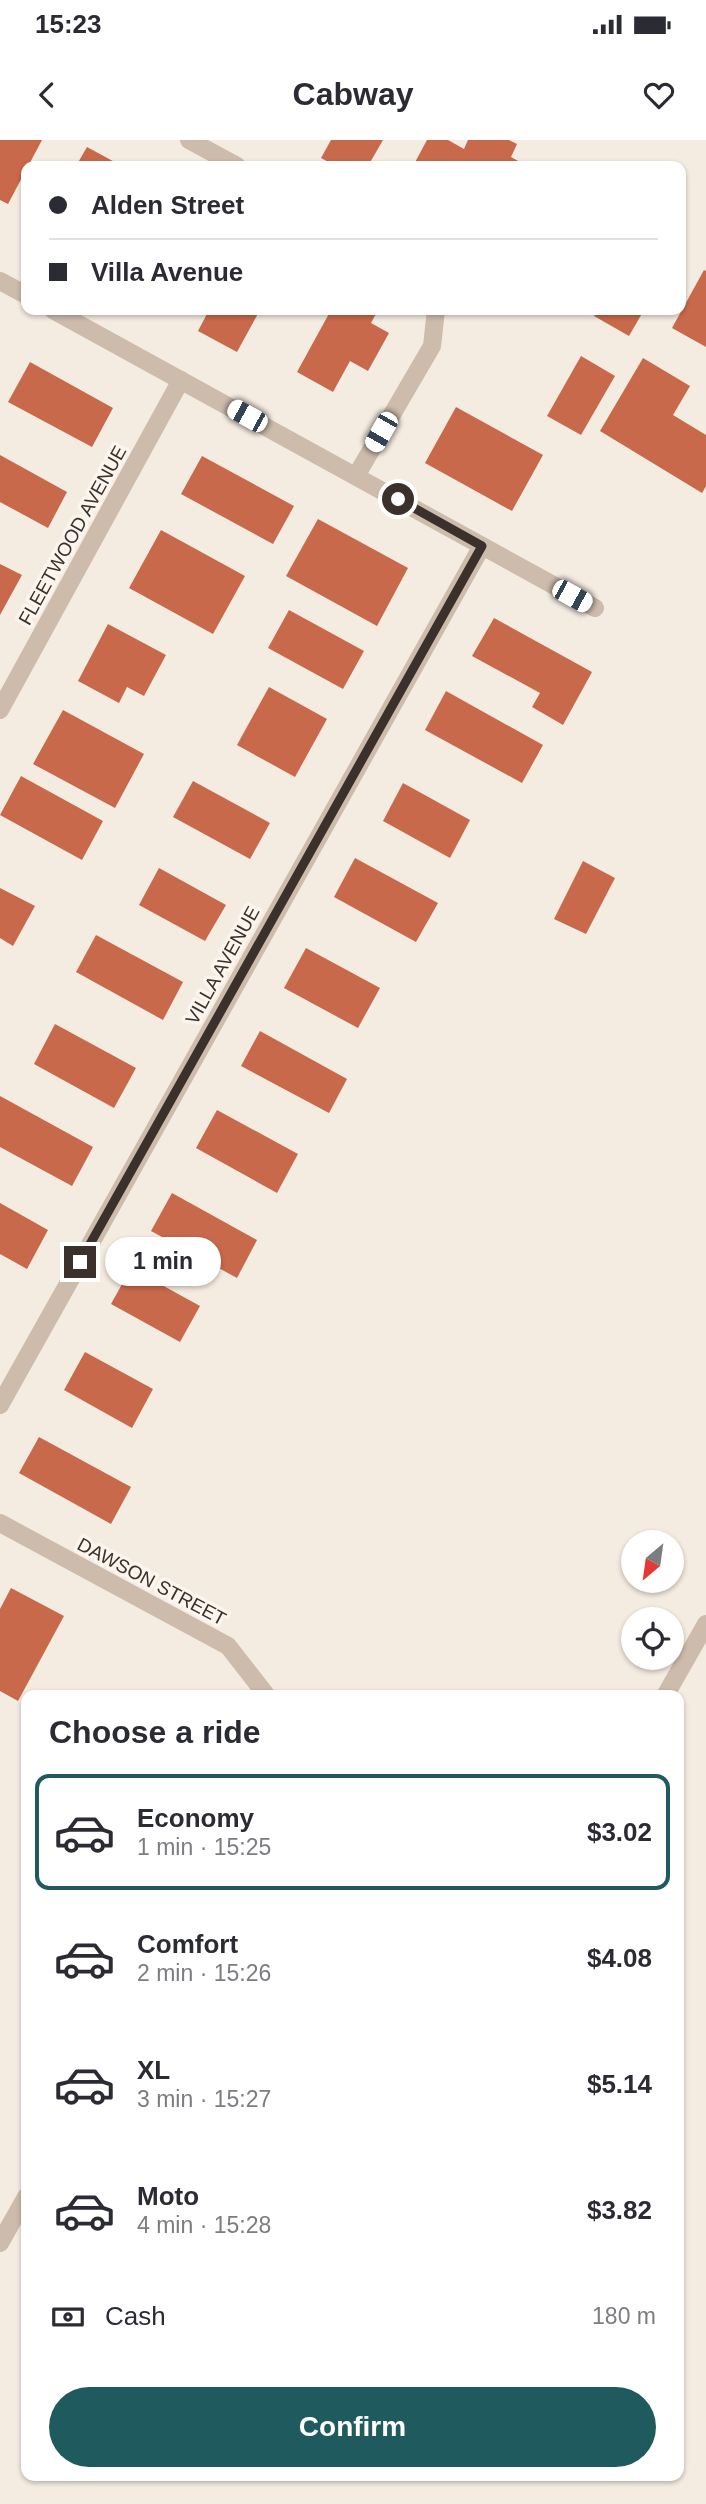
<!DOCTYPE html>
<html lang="en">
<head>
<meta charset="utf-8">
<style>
	:root { --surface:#fff; --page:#f2f2f3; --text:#2b2b33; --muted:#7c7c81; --line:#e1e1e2; --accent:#1f5a5e }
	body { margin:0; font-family:Arial,sans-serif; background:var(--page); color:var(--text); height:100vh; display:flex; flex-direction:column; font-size:26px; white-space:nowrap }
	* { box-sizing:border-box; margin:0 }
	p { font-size:23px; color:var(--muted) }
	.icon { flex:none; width:38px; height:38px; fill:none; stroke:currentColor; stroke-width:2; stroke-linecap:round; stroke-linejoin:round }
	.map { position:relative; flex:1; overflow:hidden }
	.panel { position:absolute; left:21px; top:1550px; width:663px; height:791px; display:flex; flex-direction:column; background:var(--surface); border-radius:14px; box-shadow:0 2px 5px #0004 }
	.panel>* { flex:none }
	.hud { position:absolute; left:21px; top:21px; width:665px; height:154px; border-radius:14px; box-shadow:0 2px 5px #0004; display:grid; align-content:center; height:154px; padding:0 28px; background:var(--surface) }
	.needle { width:46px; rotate:209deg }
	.fabs { position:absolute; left:621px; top:1390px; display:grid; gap:14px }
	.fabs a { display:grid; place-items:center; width:63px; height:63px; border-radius:50%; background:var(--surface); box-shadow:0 2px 5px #0004; font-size:35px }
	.end { position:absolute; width:32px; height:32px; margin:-16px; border:9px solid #3b302b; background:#fff; box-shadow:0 0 0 4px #fff }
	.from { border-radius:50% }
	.bubble { position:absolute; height:49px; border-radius:24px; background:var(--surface); box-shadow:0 2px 5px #0004; font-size:23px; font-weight:700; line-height:49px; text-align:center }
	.car { position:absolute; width:21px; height:42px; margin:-21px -10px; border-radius:9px; box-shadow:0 0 5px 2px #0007; background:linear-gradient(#fff 24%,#345 0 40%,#fff 0 76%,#345 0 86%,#fff 0) }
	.hud b { display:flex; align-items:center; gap:24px; height:66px; font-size:26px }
	.hud b+b { border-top:2px solid var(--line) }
	.hud i { width:18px; height:18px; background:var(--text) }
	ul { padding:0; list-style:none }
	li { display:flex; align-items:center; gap:21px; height:116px; margin:0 14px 10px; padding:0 14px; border:4px solid transparent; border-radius:14px }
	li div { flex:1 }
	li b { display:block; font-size:26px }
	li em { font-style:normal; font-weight:700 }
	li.current { border-color:var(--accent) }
	li>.icon { width:63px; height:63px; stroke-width:1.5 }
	h2 { padding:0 28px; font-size:32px; line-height:84px }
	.pay { display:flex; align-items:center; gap:18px; height:77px; padding:0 28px; font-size:26px }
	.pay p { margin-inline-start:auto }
	.primary-button { display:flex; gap:14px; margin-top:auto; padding:14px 28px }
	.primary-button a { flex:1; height:80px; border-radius:42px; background:var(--accent); color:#fff; font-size:28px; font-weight:700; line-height:80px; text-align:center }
	.status { display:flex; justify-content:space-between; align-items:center; height:49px; padding:0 35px; background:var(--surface); direction:ltr }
	.status svg { height:19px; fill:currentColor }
	header { display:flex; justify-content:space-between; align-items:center; height:91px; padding:0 28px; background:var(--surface); font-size:32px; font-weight:700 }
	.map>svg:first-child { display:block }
	.building { fill:#c8694b }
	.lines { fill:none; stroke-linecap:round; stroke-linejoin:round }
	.service { stroke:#cdbbac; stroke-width:18 }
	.minor { stroke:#cdbbac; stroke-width:18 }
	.route { stroke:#3b302b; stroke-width:9 }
	.labels { text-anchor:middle; stroke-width:7; stroke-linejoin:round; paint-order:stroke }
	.street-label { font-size:19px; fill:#3b302b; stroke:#fbf5ee }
</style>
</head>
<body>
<div class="status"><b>15:23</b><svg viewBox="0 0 49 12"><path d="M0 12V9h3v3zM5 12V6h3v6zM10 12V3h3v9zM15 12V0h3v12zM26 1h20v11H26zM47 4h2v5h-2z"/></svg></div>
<header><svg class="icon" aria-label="back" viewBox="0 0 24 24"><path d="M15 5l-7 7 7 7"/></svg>Cabway<svg class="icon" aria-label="heart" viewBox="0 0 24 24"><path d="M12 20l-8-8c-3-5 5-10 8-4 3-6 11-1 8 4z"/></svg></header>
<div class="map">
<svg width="706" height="2364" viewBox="0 0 706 2364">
	<rect width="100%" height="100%" fill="#f4ebe1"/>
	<g class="building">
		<path d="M 0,0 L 42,0 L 8,64 L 0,60 Z"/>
		<path d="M 331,0 L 383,0 L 368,26 L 336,26 L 321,18 Z"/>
		<path d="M 427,0 L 448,0 L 464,9 L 468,0 L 509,0 L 517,4 L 511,17 L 527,26 L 413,26 Z"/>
		<path d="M 87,7 L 122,26 L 76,26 Z"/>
		<path d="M 704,130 L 706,131 L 706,207 L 672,188 Z"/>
		<path d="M 209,170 L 260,170 L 237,212 L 198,191 Z"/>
		<path d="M 331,170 L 378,170 L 371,183 L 389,193 L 368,231 L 350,221 L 333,252 L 297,232 Z"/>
		<path d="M 598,170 L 644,170 L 629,196 L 594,176 Z"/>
		<path d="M 581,216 L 615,236 L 581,295 L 547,276 Z"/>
		<path d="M 643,218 L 690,246 L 673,275 L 706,295 L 706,346 L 702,353 L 600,291 Z"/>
		<path d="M 30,222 L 113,268 L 92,307 L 8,262 Z"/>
		<path d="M 456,267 L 543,315 L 512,371 L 425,323 Z"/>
		<path d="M 0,315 L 67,352 L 48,388 L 0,362 Z"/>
		<path d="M 202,316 L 294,366 L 273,404 L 181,354 Z"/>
		<path d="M 318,379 L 408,428 L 377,486 L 286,436 Z"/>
		<path d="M 161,390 L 245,436 L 213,494 L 129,448 Z"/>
		<path d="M 0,424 L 22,435 L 0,475 Z"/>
		<path d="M 289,470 L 364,511 L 343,549 L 268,508 Z"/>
		<path d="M 494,478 L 592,532 L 563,585 L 532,567 L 540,553 L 472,516 Z"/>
		<path d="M 108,484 L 166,515 L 144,556 L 127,547 L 119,563 L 78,541 Z"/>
		<path d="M 269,547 L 327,579 L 295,637 L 237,605 Z"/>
		<path d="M 446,551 L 543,605 L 522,643 L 425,590 Z"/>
		<path d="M 63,570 L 144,614 L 115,668 L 33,624 Z"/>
		<path d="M 21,636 L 103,681 L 82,720 L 0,675 Z"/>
		<path d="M 193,641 L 270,683 L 250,719 L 173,677 Z"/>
		<path d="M 403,643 L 470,680 L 450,718 L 383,681 Z"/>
		<path d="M 355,718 L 438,763 L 416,802 L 334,757 Z"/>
		<path d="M 583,721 L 615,738 L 586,794 L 554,779 Z"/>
		<path d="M 159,728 L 226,765 L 205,801 L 139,765 Z"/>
		<path d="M 0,748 L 35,766 L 13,806 L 0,798 Z"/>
		<path d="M 96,795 L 183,842 L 163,880 L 76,832 Z"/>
		<path d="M 306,808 L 380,848 L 358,888 L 284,848 Z"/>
		<path d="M 55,884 L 136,928 L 114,968 L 34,924 Z"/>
		<path d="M 260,891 L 347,939 L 329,973 L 241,926 Z"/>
		<path d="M 0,956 L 93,1007 L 72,1046 L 0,1007 Z"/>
		<path d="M 217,970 L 298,1014 L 277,1053 L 196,1008 Z"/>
		<path d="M 172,1053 L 257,1100 L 237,1138 L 151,1091 Z"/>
		<path d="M 0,1063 L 48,1090 L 27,1129 L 0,1114 Z"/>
		<path d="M 131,1128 L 200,1166 L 180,1202 L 111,1164 Z"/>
		<path d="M 85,1212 L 153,1249 L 132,1288 L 64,1250 Z"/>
		<path d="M 39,1297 L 131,1347 L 111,1384 L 19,1333 Z"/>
		<path d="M 11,1448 L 64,1476 L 18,1561 L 0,1551 L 0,1469 Z"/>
	</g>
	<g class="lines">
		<path class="service" d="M 665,1556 L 706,1484"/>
		<g class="minor">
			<path d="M 189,0 L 237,26"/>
			<path d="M 0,141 L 26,155"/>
			<path d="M 53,170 L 595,468"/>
			<path d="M 356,336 L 432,206 L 436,170"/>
			<path d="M 0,570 L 181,240"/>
			<path d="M 0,1265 L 482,406"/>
			<path d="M 0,1383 L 228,1506 L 267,1556"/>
			<path d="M 0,2103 L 26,2057"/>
		</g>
	</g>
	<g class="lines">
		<path class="route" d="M 80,1122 L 482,406 L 398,359"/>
	</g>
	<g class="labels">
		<g class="street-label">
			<text transform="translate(72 395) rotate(-61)" y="7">FLEETWOOD AVENUE</text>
			<text transform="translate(222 825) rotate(-61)" y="7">VILLA AVENUE</text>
			<text transform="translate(152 1441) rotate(28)" y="7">DAWSON STREET</text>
		</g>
	</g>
</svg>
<div class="fabs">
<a><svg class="needle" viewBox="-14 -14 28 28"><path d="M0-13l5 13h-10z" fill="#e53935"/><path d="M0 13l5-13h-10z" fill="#7c7c81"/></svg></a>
<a><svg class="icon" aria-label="locate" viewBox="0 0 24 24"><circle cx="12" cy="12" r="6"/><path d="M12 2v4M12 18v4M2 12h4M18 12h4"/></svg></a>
</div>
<i class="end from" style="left:398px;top:359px"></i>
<i class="end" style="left:80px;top:1122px"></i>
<div class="bubble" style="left:105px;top:1097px;width:116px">1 min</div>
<i class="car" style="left:247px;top:276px;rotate:299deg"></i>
<i class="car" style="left:381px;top:292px;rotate:210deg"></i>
<i class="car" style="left:572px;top:456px;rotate:119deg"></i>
<div class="hud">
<b><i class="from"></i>Alden Street</b>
<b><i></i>Villa Avenue</b>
</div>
<section class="panel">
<h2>Choose a ride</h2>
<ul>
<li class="current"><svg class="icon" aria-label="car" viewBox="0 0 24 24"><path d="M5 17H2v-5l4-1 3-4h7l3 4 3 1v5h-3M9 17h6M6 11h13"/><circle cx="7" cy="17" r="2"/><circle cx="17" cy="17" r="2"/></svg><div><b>Economy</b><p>1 min · 15:25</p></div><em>$3.02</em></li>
<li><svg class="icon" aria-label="car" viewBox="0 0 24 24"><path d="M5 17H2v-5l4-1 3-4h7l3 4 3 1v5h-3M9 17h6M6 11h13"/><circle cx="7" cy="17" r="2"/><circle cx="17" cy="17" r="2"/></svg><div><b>Comfort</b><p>2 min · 15:26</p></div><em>$4.08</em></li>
<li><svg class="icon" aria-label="car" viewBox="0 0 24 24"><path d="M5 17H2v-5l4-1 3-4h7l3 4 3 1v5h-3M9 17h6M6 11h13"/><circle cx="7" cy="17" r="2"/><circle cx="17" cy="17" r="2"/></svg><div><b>XL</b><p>3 min · 15:27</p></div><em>$5.14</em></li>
<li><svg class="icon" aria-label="car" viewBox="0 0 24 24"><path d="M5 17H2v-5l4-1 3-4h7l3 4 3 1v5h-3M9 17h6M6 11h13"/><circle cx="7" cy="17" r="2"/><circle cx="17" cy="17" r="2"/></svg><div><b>Moto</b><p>4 min · 15:28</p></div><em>$3.82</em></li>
</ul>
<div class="pay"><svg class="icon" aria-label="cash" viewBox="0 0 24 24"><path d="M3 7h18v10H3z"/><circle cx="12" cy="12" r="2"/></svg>Cash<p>180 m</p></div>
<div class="primary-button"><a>Confirm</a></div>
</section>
</div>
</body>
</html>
